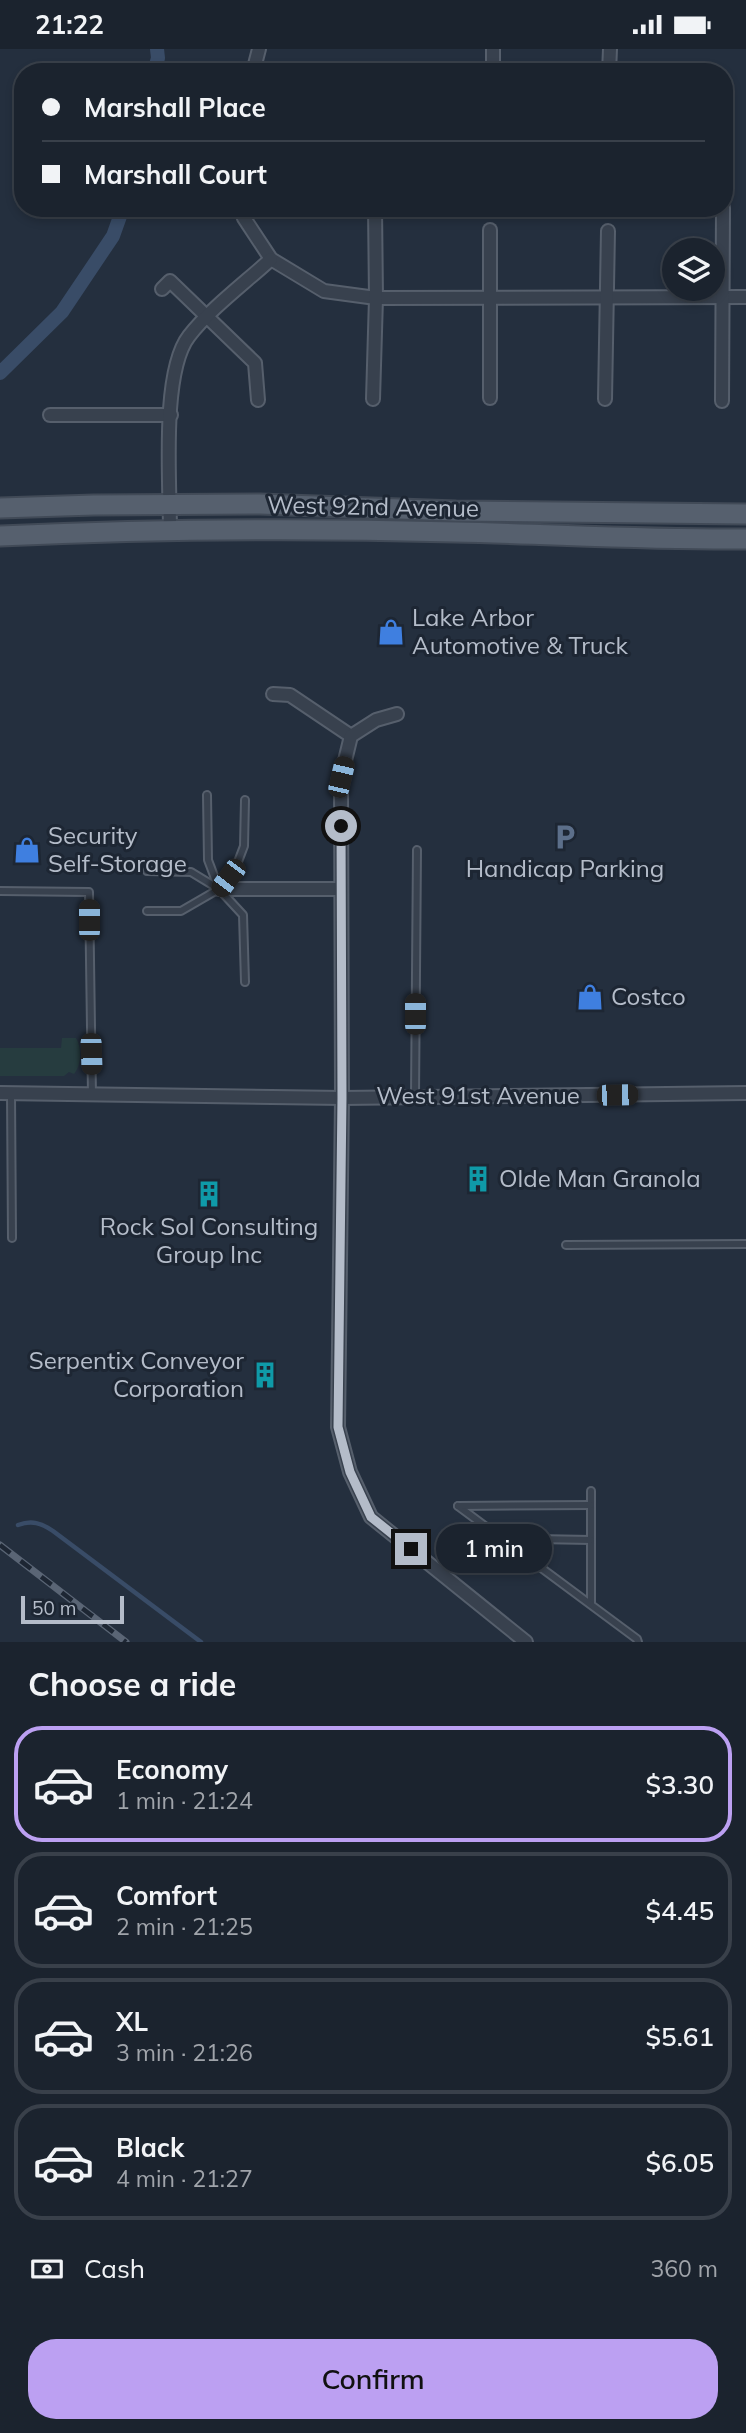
<!DOCTYPE html>
<html lang="en">
<head>
<meta charset="utf-8">
<style>
	:root { --surface:#1b232e; --page:#282f3a; --text:#f1f3f6; --muted:#a0a4aa; --line:#39404a; --accent:#bca0f2 }
	body { margin:0; font-family:Mulish,sans-serif; background:var(--page); color:var(--text); height:100vh; display:flex; flex-direction:column; font-size:26px; white-space:nowrap }
	* { box-sizing:border-box; margin:0 }
	p { font-size:23px; color:var(--muted) }
	.icon { flex:none; width:38px; height:38px; fill:none; stroke:currentColor; stroke-width:2; stroke-linecap:round; stroke-linejoin:round }
	.map { position:relative; height:1593px; overflow:hidden }
	.drawer { display:flex; flex-direction:column; background:var(--surface); flex:1 }
	.drawer>* { flex:none }
	.top-card { position:absolute; left:14px; top:14px; width:719px; height:154px; border-radius:28px; box-shadow:0 4px 10px #0003,0 0 0 2px var(--line); display:grid; align-content:center; height:154px; padding:0 28px; background:var(--surface) }
	.buttons { position:absolute; left:662px; top:189px; display:grid; gap:14px }
	.buttons a { display:grid; place-items:center; width:63px; height:63px; border-radius:50%; background:var(--surface); box-shadow:0 4px 10px #0003,0 0 0 2px var(--line); font-size:35px }
	.scale { position:absolute; left:21px; bottom:18px; width:103px; box-sizing:border-box; padding-left:7px; border:4px solid #b4bcc9; border-top:0; font-size:19px; line-height:24px; white-space:nowrap; color:#b4bcc9; -webkit-text-stroke:5px #1d2633; paint-order:stroke }
	.end { position:absolute; width:32px; height:32px; margin:-16px; border:9px solid #b4bcc9; background:#111; box-shadow:0 0 0 4px #111 }
	.from { border-radius:50% }
	.bubble { position:absolute; height:49px; border-radius:24px; background:var(--surface); box-shadow:0 4px 10px #0003,0 0 0 2px var(--line); font-size:23px; font-weight:600; line-height:49px; text-align:center }
	.car { position:absolute; width:21px; height:42px; margin:-21px -10px; border-radius:9px; box-shadow:0 0 5px 2px #0007; background:linear-gradient(#222 24%,#8ab4d8 0 40%,#222 0 76%,#8ab4d8 0 86%,#222 0) }
	.top-card b { display:flex; align-items:center; gap:24px; height:66px; font-size:26px }
	.top-card b+b { border-top:2px solid var(--line) }
	.top-card i { width:18px; height:18px; background:var(--text) }
	ul { padding:0; list-style:none }
	li { display:flex; align-items:center; gap:21px; height:116px; margin:0 14px 10px; padding:0 14px; border:4px solid var(--line); border-radius:28px }
	li div { flex:1 }
	li b { display:block; font-size:26px }
	li em { font-style:normal; font-weight:600 }
	li.active { border-color:var(--accent) }
	li>.icon { width:63px; height:63px; stroke-width:1.5 }
	h2 { padding:0 28px; font-size:32px; line-height:84px }
	.pay { display:flex; align-items:center; gap:18px; height:77px; padding:0 28px; font-size:26px }
	.pay p { margin-inline-start:auto }
	.cta { display:flex; gap:14px; margin-top:auto; padding:14px 28px }
	.cta a { flex:1; height:80px; border-radius:28px; background:var(--accent); color:#111; font-size:28px; font-weight:600; line-height:80px; text-align:center }
	.status { display:flex; justify-content:space-between; align-items:center; height:49px; padding:0 35px; background:var(--surface); direction:ltr }
	.status svg { height:19px; fill:currentColor }
	.map>svg:first-child { display:block }
	.green { fill:#263c3f }
	.lines { fill:none; stroke-linecap:round; stroke-linejoin:round }
	.stream { stroke:#394c67; stroke-width:4.5 }
	.canal { stroke:#394c67; stroke-width:14 }
	.service-casing { stroke:#565f6c; stroke-width:10 }
	.minor-casing { stroke:#565f6c; stroke-width:16 }
	.primary-casing { stroke:#414a57; stroke-width:23 }
	.service { stroke:#38414e; stroke-width:6 }
	.minor { stroke:#38414e; stroke-width:12 }
	.primary { stroke:#56606e; stroke-width:19 }
	.rail-casing { stroke:#5a6575; stroke-width:7 }
	.rail { stroke:#1d2633; stroke-width:4.5; stroke-dasharray:13; stroke-linecap:butt }
	.route { stroke:#b4bcc9; stroke-width:9 }
	.labels { text-anchor:middle; stroke-width:6; stroke-linejoin:round; paint-order:stroke }
	.street-label { font-size:24px; fill:#b4bcc9; stroke:#1d2633 }
	.poi-label { font-size:24px; fill:#b4bcc9; stroke:#1d2633; text-anchor:start }
</style>
</head>
<body>
<div class="status"><b>21:22</b><svg viewBox="0 0 49 12"><path d="M0 12V9h3v3zM5 12V6h3v6zM10 12V3h3v9zM15 12V0h3v12zM26 1h20v11H26zM47 4h2v5h-2z"/></svg></div>
<div class="map">
<svg width="746" height="1593" viewBox="0 0 746 1593">
	<rect width="100%" height="100%" fill="#242f3e"/>
	<path class="green" d="M 62,989 L 76,989 C 82,998 82,1016 74,1025 L 69,1023 L 64,1027 L 0,1027 L 0,999 L 61,999 Z"/>
	<g class="lines">
		<path class="stream" d="M 18,1476 C 32,1471 41,1474 53,1482 L 201,1593"/>
		<g class="canal">
			<path d="M 154,23 L 158,9 L 157,0"/>
			<path d="M 0,324 L 62,263 L 113,187 L 123,159"/>
		</g>
		<g class="service-casing">
			<g id="service">
				<path d="M 207,746 L 208,811 L 219,840"/>
				<path d="M 147,822 L 191,823 L 219,840 L 243,866 L 245,933"/>
				<path d="M 0,842 L 89,843 L 92,1046"/>
				<path d="M 147,862 L 181,862 L 219,840 L 236,818 L 244,797 L 245,751"/>
				<path d="M 11,1045 L 12,1189"/>
				<path d="M 415,1047 L 417,801"/>
				<path d="M 566,1196 L 746,1195"/>
				<path d="M 591,1442 L 591,1555"/>
				<path d="M 458,1457 L 637,1590 L 638,1593"/>
				<path d="M 458,1457 L 591,1456"/>
				<path d="M 520,1503 L 536,1490 L 591,1491"/>
			</g>
		</g>
		<g class="minor-casing">
			<g id="minor">
				<path d="M 253,23 L 259,0"/>
				<path d="M 493,23 L 493,0"/>
				<path d="M 609,23 L 610,0"/>
				<path d="M 240,159 L 244,169 L 271,210 L 324,242 L 376,249 L 746,248"/>
				<path d="M 162,240 L 170,232 L 255,314 L 258,351"/>
				<path d="M 490,349 L 490,181"/>
				<path d="M 373,350 L 376,249 L 375,159"/>
				<path d="M 605,350 L 608,182"/>
				<path d="M 722,352 L 723,159"/>
				<path d="M 50,366 L 171,366"/>
				<path d="M 170,482 C 170,434 161,323 189,287 C 210,260 246,233 271,210"/>
				<path d="M 273,645 L 290,646 L 351,687"/>
				<path d="M 397,665 L 376,671 L 351,687 L 341,728 L 342,1049 L 338,1378 L 350,1423 L 371,1468 L 526,1593"/>
				<path d="M 219,840 L 341,840"/>
				<path d="M 0,1044 L 342,1049 L 746,1044"/>
			</g>
		</g>
		<g class="primary-casing">
			<g id="primary">
				<path d="M 0,459 L 94,456 L 260,455 L 456,462 L 746,465"/>
				<path d="M 0,487 C 151,480 303,479 455,483 C 552,485 649,491 746,490"/>
			</g>
		</g>
		<use href="#service" class="service"/>
		<use href="#minor" class="minor"/>
		<use href="#primary" class="primary"/>
		<g class="rail-casing">
			<path id="rail" d="M 0,1496 L 126,1593"/>
		</g>
		<use href="#rail" class="rail"/>
	</g>
	<g class="lines">
		<path class="route" d="M 341,777 L 342,1049 L 338,1378 L 350,1423 L 371,1468 L 411,1500"/>
	</g>
	<defs>
		<g id="shop-bare" transform="scale(2.1)"><path d="M-5-2.5h2.3a2.7 3.5 0 0 1 5.4 0H5L5.5 6h-11ZM-1.5-2.5h3a1.5 2.3 0 0 0-3 0Z" fill="#3f7fe0" stroke="#1d2633" stroke-width="2.5" paint-order="stroke"/></g>
		<g id="parking-bare" transform="scale(2.1)"><path d="M-3.5-5.5H1a3.5 3.5 0 0 1 0 7H-1V5.5H-3.5ZM-1-3.4V-.6H.8a1.4 1.4 0 0 0 0-2.8Z" fill="#5c6f8a" stroke="#1d2633" stroke-width="2.5" paint-order="stroke"/></g>
		<g id="building-bare" transform="scale(2.1)"><path d="M-4-6H4V6H1V3H-1V6H-4ZM-2.5-4.3h1.7v1.8h-1.7ZM.8-4.3h1.7v1.8H.8ZM-2.5-1h1.7V.8h-1.7ZM.8-1h1.7V.8H.8Z" fill="#0f9aa8" stroke="#1d2633" stroke-width="2.5" paint-order="stroke"/></g>
	</defs>
	<g fill-rule="evenodd">
		<use href="#shop-bare" x="391" y="583"/>
		<use href="#parking-bare" x="565" y="788"/>
		<use href="#shop-bare" x="27" y="801"/>
		<use href="#shop-bare" x="590" y="948"/>
		<use href="#building-bare" x="478" y="1130"/>
		<use href="#building-bare" x="209" y="1145"/>
		<use href="#building-bare" x="265" y="1326"/>
	</g>
	<g class="labels">
		<g class="street-label">
			<text transform="translate(373 458) rotate(1)" y="8">West 92nd Avenue</text>
			<text x="478" y="1055">West 91st Avenue</text>
		</g>
		<g class="poi-label">
			<text x="412" y="577">Lake Arbor<tspan x="412" dy="28">Automotive &amp; Truck</tspan></text>
			<text x="48" y="795">Security<tspan x="48" dy="28">Self-Storage</tspan></text>
			<text x="565" y="828" text-anchor="middle">Handicap Parking</text>
			<text x="611" y="956">Costco</text>
			<text x="499" y="1138">Olde Man Granola</text>
			<text x="209" y="1186" text-anchor="middle">Rock Sol Consulting<tspan x="209" dy="28">Group Inc</tspan></text>
			<text x="244" y="1320" text-anchor="end">Serpentix Conveyor<tspan x="244" dy="28">Corporation</tspan></text>
		</g>
	</g>
</svg>
<div class="buttons">
<a><svg class="icon" aria-label="layers" viewBox="0 0 24 24"><path d="M12 4l9 5-9 5-9-5zM3 14l9 5 9-5"/></svg></a>
</div>
<div class="scale">50 m</div>
<i class="end from" style="left:341px;top:777px"></i>
<i class="end" style="left:411px;top:1500px"></i>
<div class="bubble" style="left:436px;top:1475px;width:116px">1 min</div>
<i class="car" style="left:341px;top:728px;rotate:13deg"></i>
<i class="car" style="left:228px;top:829px;rotate:217deg"></i>
<i class="car" style="left:89px;top:871px;rotate:0deg"></i>
<i class="car" style="left:415px;top:965px;rotate:0deg"></i>
<i class="car" style="left:91px;top:1005px;rotate:178deg"></i>
<i class="car" style="left:617px;top:1046px;rotate:89deg"></i>
<div class="top-card">
<b><i class="from"></i>Marshall Place</b>
<b><i></i>Marshall Court</b>
</div>
</div>
<section class="drawer">
<h2>Choose a ride</h2>
<ul>
<li class="active"><svg class="icon" aria-label="car" viewBox="0 0 24 24"><path d="M5 17H2v-5l4-1 3-4h7l3 4 3 1v5h-3M9 17h6M6 11h13"/><circle cx="7" cy="17" r="2"/><circle cx="17" cy="17" r="2"/></svg><div><b>Economy</b><p>1 min · 21:24</p></div><em>$3.30</em></li>
<li><svg class="icon" aria-label="car" viewBox="0 0 24 24"><path d="M5 17H2v-5l4-1 3-4h7l3 4 3 1v5h-3M9 17h6M6 11h13"/><circle cx="7" cy="17" r="2"/><circle cx="17" cy="17" r="2"/></svg><div><b>Comfort</b><p>2 min · 21:25</p></div><em>$4.45</em></li>
<li><svg class="icon" aria-label="car" viewBox="0 0 24 24"><path d="M5 17H2v-5l4-1 3-4h7l3 4 3 1v5h-3M9 17h6M6 11h13"/><circle cx="7" cy="17" r="2"/><circle cx="17" cy="17" r="2"/></svg><div><b>XL</b><p>3 min · 21:26</p></div><em>$5.61</em></li>
<li><svg class="icon" aria-label="car" viewBox="0 0 24 24"><path d="M5 17H2v-5l4-1 3-4h7l3 4 3 1v5h-3M9 17h6M6 11h13"/><circle cx="7" cy="17" r="2"/><circle cx="17" cy="17" r="2"/></svg><div><b>Black</b><p>4 min · 21:27</p></div><em>$6.05</em></li>
</ul>
<div class="pay"><svg class="icon" aria-label="cash" viewBox="0 0 24 24"><path d="M3 7h18v10H3z"/><circle cx="12" cy="12" r="2"/></svg>Cash<p>360 m</p></div>
<div class="cta"><a>Confirm</a></div>
</section>
</body>
</html>
